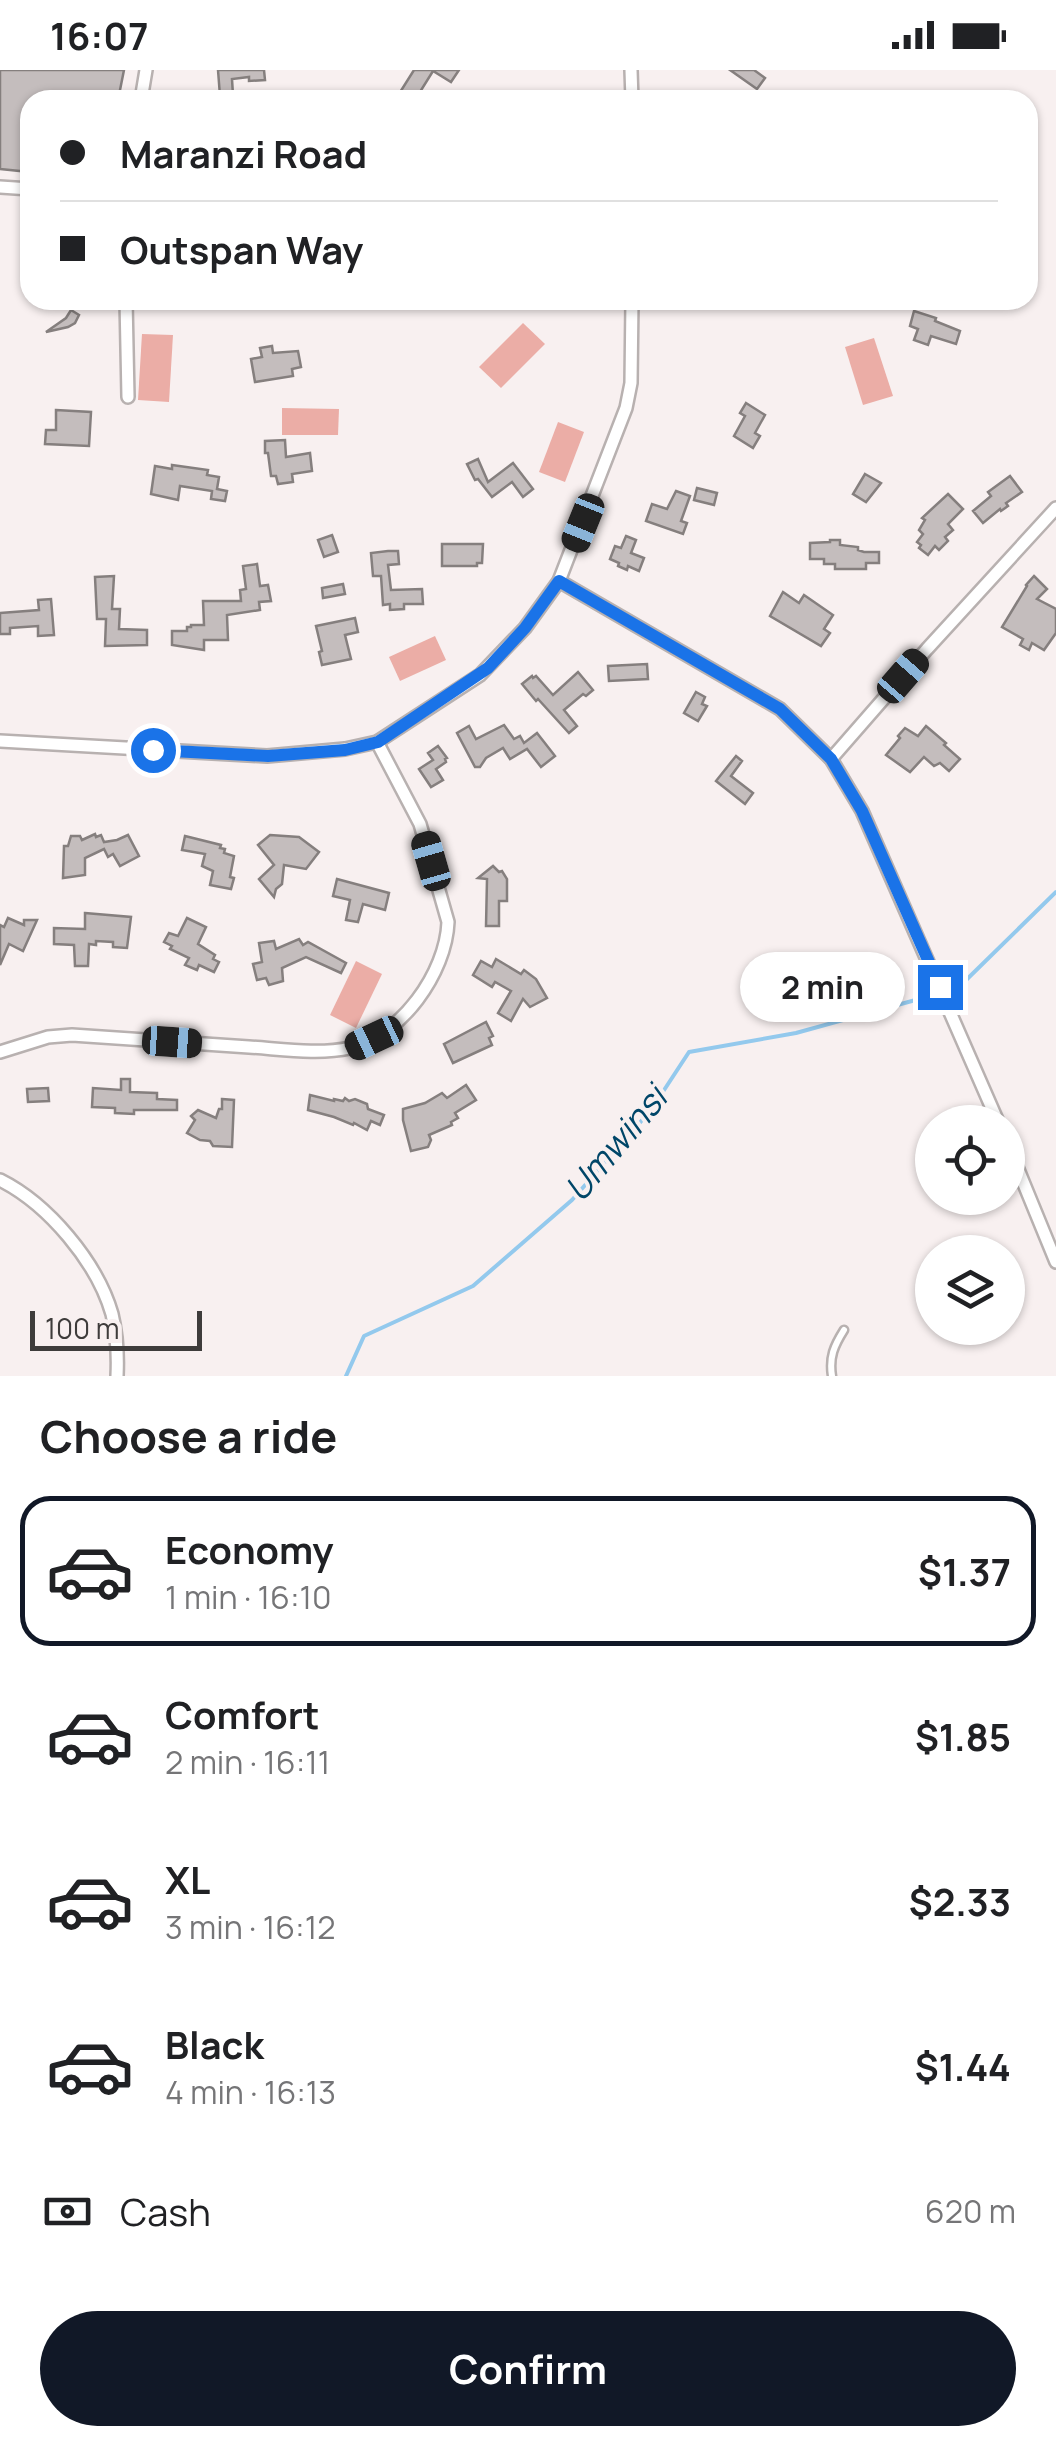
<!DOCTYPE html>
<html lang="en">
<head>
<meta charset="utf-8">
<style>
	:root { --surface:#fff; --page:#f2f2f2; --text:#202124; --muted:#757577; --line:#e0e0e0; --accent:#111827 }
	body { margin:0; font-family:Manrope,sans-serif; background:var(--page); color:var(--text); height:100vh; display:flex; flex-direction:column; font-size:38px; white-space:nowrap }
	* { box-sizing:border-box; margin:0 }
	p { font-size:32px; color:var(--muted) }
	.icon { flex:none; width:55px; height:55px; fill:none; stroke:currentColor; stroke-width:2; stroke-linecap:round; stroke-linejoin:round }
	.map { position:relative; height:1306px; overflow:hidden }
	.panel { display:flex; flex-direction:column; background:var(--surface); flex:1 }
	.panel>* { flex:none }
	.banner { position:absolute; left:20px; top:20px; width:1018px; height:220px; border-radius:30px; box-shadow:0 2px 8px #0004; display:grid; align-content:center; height:220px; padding:0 40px; background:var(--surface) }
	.fabs { position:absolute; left:915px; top:1035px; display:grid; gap:20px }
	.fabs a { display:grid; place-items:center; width:110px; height:110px; border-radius:50%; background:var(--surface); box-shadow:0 2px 8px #0004; font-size:50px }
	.scale { position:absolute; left:30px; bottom:25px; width:172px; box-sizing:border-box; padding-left:10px; border:5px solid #3e3c3b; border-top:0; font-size:28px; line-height:35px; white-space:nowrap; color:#3e3c3b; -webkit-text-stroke:8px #f8f0f0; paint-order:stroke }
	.end { position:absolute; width:45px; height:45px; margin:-22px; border:12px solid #1a73e8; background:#fff; box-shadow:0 0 0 5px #fff }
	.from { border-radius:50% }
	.bubble { position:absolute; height:70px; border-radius:35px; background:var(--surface); box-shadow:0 2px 8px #0004; font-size:32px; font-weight:700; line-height:70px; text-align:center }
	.car { position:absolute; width:30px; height:60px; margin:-30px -15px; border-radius:12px; box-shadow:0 0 8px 2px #0007; background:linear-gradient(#222 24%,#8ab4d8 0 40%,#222 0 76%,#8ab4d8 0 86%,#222 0) }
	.banner b { display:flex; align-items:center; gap:35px; height:95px; font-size:38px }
	.banner b+b { border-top:2px solid var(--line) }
	.banner i { width:25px; height:25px; background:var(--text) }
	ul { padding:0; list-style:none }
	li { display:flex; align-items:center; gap:30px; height:150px; margin:0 20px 15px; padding:0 20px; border:5px solid transparent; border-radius:30px }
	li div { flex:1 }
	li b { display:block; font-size:38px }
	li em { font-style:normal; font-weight:700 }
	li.on { border-color:var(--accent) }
	li>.icon { width:90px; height:90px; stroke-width:1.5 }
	h2 { padding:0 40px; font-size:45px; line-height:120px }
	.pay { display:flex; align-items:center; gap:25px; height:110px; padding:0 40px; font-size:38px }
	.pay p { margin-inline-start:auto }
	.primary-button { display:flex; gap:20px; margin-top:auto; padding:20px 40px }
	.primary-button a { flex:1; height:115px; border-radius:60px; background:var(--accent); color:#fff; font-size:40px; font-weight:700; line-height:115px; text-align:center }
	.status { display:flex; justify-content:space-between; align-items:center; height:70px; padding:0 50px; background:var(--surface); direction:ltr }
	.status svg { height:28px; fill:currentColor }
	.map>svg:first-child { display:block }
	.green { fill:#ebada6 }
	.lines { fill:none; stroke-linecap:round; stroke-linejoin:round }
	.stream { stroke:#93c9ed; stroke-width:4 }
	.building { fill:#c4bdbd; stroke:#857f7e; stroke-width:2.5 }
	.lane-casing { stroke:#b8b1b0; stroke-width:11 }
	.street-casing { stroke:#b8b1b0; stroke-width:16 }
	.lane { stroke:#fff; stroke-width:6 }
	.street { stroke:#fff; stroke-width:11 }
	.route { stroke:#1a73e8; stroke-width:12 }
	.labels { text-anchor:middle; stroke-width:8; stroke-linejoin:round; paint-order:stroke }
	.water-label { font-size:35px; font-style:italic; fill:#004668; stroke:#f8f0f0 }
</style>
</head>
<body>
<div class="status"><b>16:07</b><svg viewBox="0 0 49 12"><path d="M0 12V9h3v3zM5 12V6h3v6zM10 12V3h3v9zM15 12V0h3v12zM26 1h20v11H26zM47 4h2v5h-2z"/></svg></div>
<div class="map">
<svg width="1056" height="1306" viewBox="0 0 1056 1306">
	<rect width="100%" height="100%" fill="#f8f0f0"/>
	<g class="green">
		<path d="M 523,253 L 545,274 L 501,318 L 479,297 Z"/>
		<path d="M 142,264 L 173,265 L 169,332 L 138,330 Z"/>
		<path d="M 874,268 L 893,326 L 863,335 L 845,277 Z"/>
		<path d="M 282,338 L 339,339 L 338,365 L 282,365 Z"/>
		<path d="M 558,352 L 584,362 L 565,412 L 539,402 Z"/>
		<path d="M 435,566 L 446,590 L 400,611 L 389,587 Z"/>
		<path d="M 356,891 L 382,904 L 356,958 L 330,945 Z"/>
	</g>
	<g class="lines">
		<g class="stream">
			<path d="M 960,916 L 1056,822"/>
			<path d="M 346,1306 L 364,1266 L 473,1216 L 572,1130 L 651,1040 L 689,982 L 796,963 L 930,926"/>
		</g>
	</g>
	<g class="building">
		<path d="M 0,0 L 124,0 L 118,30 L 30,30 L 30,102 L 0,99 Z"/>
		<path d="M 218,0 L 264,0 L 265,10 L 249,11 L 249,7 L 232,9 L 233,25 L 220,26 Z"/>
		<path d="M 414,0 L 459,0 L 451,12 L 433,1 L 415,30 L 403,30 L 397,27 Z"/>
		<path d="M 730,0 L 754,0 L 765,8 L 757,19 Z"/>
		<path d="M 71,240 L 79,245 L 75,253 L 68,257 L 46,262 L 66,248 Z"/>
		<path d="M 914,241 L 936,248 L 935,251 L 960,261 L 956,274 L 931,266 L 928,275 L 914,270 L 918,259 L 910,256 Z"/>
		<path d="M 272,276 L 273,283 L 298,281 L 301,297 L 292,299 L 293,306 L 255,312 L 251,289 L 262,287 L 260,278 Z"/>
		<path d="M 746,333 L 765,345 L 755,363 L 760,366 L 753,378 L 734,366 L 745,346 L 740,343 Z"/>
		<path d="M 56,340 L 91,342 L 89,376 L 45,374 L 46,360 L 56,360 Z"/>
		<path d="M 285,370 L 286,387 L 310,383 L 312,401 L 292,404 L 293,412 L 278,414 L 276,406 L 271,406 L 268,383 L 265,383 L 265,371 Z"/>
		<path d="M 478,389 L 488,412 L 513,393 L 533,419 L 523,427 L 512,412 L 492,427 L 478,409 L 475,410 L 467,394 Z"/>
		<path d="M 172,395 L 208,400 L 207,405 L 219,407 L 217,419 L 227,421 L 225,431 L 211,429 L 212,421 L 180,416 L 178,430 L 151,424 L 155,396 L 172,399 Z"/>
		<path d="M 865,404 L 881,413 L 866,432 L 853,424 Z"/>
		<path d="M 1010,406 L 1022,422 L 1006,433 L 1008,436 L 1001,441 L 1000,439 L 983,453 L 973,441 L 991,426 L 988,422 Z"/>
		<path d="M 697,418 L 717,423 L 714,435 L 694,430 Z"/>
		<path d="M 676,421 L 690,426 L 681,451 L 687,453 L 683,464 L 646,451 L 652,434 L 667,439 Z"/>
		<path d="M 948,424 L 963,439 L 948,454 L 953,460 L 945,467 L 948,471 L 939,480 L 935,476 L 928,485 L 919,478 L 921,475 L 917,472 L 923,464 L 919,460 L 925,450 L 922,448 Z"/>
		<path d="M 332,465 L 338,482 L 324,487 L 318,470 Z"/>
		<path d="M 626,466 L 636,470 L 631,483 L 644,488 L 639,501 L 628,496 L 627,500 L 618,496 L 619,493 L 610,489 L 615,476 L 621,478 Z"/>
		<path d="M 830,470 L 840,470 L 840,475 L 858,477 L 858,480 L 864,482 L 879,482 L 879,493 L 866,493 L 866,499 L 835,499 L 835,494 L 824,494 L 824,489 L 810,489 L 810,473 L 830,472 Z"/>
		<path d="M 442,474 L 483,474 L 482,493 L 477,493 L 477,496 L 442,496 Z"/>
		<path d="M 388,481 L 398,481 L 399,494 L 388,495 L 391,520 L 422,519 L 423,534 L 404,534 L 404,539 L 390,540 L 390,534 L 383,535 L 381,506 L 373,506 L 371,483 Z"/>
		<path d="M 257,494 L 260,516 L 268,515 L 271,531 L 259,532 L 260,540 L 227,545 L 228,570 L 204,570 L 204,580 L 172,575 L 172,561 L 187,561 L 187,557 L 191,557 L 191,555 L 204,555 L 203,531 L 241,531 L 240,520 L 246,519 L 243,496 Z"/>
		<path d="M 114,506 L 112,539 L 120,539 L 119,559 L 147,560 L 147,575 L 105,576 L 106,549 L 97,549 L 95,507 Z"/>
		<path d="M 1034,506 L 1047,519 L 1037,529 L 1056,539 L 1056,563 L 1044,580 L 1032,573 L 1029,580 L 1020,575 L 1023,569 L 1002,557 L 1027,516 L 1026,515 Z"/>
		<path d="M 343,514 L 345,524 L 323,528 L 322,518 Z"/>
		<path d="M 783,522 L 799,533 L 804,525 L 833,545 L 824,559 L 830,563 L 821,576 L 770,546 Z"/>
		<path d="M 51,529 L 54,565 L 38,566 L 38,556 L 10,558 L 10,564 L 0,564 L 0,543 L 39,540 L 38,530 Z"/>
		<path d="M 355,548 L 358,562 L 345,565 L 351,589 L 322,595 L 319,582 L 322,581 L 316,556 Z"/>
		<path d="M 647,594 L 648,609 L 609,611 L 608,596 Z"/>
		<path d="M 578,602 L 593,620 L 586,626 L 583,624 L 564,640 L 577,656 L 569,663 L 538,629 L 536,631 L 522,614 L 532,606 L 533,608 L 536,606 L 553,625 Z"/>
		<path d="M 696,622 L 705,627 L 702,634 L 707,636 L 698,651 L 684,643 Z"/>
		<path d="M 504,655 L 514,669 L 520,666 L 524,673 L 537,663 L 555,686 L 541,697 L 527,679 L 510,689 L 503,678 L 486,688 L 480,697 L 475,697 L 457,663 L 469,656 L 476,669 Z"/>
		<path d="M 926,656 L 946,673 L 944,675 L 960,689 L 949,701 L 940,693 L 934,696 L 924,687 L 910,702 L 886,685 L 900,668 L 898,666 L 905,658 L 918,666 Z"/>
		<path d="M 438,676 L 447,688 L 445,689 L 446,692 L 436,699 L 443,710 L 431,717 L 419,699 L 433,690 L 428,683 Z"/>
		<path d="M 736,686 L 742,691 L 731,706 L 753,723 L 745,734 L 716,711 Z"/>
		<path d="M 95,764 L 96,767 L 101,765 L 104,772 L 117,770 L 128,765 L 139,786 L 120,796 L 113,784 L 108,787 L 104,779 L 85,788 L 85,805 L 63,808 L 64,776 L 68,776 L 71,766 L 80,766 L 82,770 Z"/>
		<path d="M 270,765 L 299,767 L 319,782 L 306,799 L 284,795 L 282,814 L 276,819 L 274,827 L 259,809 L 274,795 L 258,775 Z"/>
		<path d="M 185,766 L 221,775 L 220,778 L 225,779 L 224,783 L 234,786 L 230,807 L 234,808 L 231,819 L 210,815 L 213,801 L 202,796 L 205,784 L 182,780 Z"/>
		<path d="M 493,796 L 499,802 L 502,801 L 507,809 L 507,831 L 499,831 L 499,856 L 486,856 L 487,809 L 478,808 Z"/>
		<path d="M 337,809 L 389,823 L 385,840 L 363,834 L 358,852 L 346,850 L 350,830 L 333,826 Z"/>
		<path d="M 85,843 L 131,847 L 127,878 L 113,877 L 113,872 L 96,871 L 96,875 L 89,874 L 88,896 L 75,896 L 74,875 L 54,874 L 54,858 L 85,859 Z"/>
		<path d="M 8,848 L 24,855 L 24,850 L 37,850 L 23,881 L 9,874 L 0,895 L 0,855 L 4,857 Z"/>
		<path d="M 187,848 L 206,857 L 198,874 L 215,885 L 213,889 L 219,892 L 214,902 L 199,895 L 197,900 L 185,895 L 189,888 L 170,879 L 172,876 L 164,872 L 169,863 L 178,866 Z"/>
		<path d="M 299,869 L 303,875 L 308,872 L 346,893 L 341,903 L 306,887 L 282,898 L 283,911 L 269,915 L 266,908 L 257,910 L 253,894 L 262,892 L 259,873 L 274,871 L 276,879 Z"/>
		<path d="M 496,889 L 521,904 L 524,900 L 536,909 L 547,928 L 530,937 L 523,929 L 511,951 L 498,943 L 511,921 L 495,912 L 492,917 L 473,905 L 481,891 L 492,897 Z"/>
		<path d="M 486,952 L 493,966 L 489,968 L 492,975 L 453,993 L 444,974 Z"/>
		<path d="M 121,1009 L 130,1009 L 130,1022 L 157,1023 L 157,1029 L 177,1030 L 177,1040 L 134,1040 L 134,1044 L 115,1043 L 115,1038 L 92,1037 L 93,1018 L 121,1020 Z"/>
		<path d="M 466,1015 L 476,1030 L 455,1043 L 458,1048 L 451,1052 L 452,1055 L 429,1065 L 431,1070 L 428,1077 L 411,1081 L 403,1050 L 403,1039 L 425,1033 L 442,1023 L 447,1028 Z"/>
		<path d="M 48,1018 L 49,1031 L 28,1032 L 27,1019 Z"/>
		<path d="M 310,1025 L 334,1031 L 334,1029 L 343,1031 L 345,1028 L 349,1031 L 355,1029 L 367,1034 L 368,1039 L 384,1045 L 380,1055 L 371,1051 L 367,1060 L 354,1053 L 353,1055 L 334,1047 L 308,1040 Z"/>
		<path d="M 222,1029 L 234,1030 L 232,1077 L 213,1076 L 210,1071 L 200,1070 L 187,1063 L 195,1050 L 191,1046 L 198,1040 L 216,1048 L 219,1039 L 222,1039 Z"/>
	</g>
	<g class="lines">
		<g class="lane-casing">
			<path id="lane" d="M 832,1306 C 829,1287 834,1276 844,1260"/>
		</g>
		<g class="street-casing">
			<g id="street">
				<path d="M 631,0 L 632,30"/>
				<path d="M 141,30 L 146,0"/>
				<path d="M 0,117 L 30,119"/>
				<path d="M 126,230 L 128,327"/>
				<path d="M 559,511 L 780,639 L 831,689 L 862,741 L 998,1052"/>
				<path d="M 0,671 L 267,686 L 345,679 L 377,672 L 480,605 L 525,558 L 559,511 L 626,338 L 631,313 L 632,230"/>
				<path d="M 831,689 L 927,579 L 1056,438"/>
				<path d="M 0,982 L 48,967 L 72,965 C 131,969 190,973 249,977 C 281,979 318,985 350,978 C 401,966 446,903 448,852 L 420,754 L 377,672"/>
				<path d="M 1008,1075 L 1056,1192"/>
				<path d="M 0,1110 C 48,1134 97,1192 112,1244 C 117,1265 118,1285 117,1306"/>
			</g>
		</g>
		<use href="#lane" class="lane"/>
		<use href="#street" class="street"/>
	</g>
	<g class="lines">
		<path class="route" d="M 153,680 L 268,686 L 345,680 L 378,672 L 488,598 L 525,558 L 559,511 L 780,639 L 831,689 L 862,741 L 940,917"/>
	</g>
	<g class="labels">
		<g class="water-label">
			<text transform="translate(616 1074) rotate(-50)" y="12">Umwinsi</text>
		</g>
	</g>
</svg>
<div class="fabs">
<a><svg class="icon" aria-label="locate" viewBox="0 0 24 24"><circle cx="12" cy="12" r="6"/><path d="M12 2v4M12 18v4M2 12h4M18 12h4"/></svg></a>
<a><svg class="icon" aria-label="layers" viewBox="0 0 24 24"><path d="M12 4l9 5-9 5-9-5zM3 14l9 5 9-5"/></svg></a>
</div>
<div class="scale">100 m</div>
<i class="end from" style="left:153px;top:680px"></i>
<i class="end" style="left:940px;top:917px"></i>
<div class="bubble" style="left:740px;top:882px;width:165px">2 min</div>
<i class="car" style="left:583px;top:453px;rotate:202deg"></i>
<i class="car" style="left:903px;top:606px;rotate:41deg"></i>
<i class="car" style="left:431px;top:791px;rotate:344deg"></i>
<i class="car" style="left:374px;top:968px;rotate:245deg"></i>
<i class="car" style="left:172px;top:972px;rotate:94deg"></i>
<div class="banner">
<b><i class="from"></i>Maranzi Road</b>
<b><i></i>Outspan Way</b>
</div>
</div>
<section class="panel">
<h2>Choose a ride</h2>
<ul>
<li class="on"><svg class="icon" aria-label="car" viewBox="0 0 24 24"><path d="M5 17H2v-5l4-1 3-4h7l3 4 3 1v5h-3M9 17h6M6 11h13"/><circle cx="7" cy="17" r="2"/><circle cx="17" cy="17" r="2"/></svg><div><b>Economy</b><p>1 min · 16:10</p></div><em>$1.37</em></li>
<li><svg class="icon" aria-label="car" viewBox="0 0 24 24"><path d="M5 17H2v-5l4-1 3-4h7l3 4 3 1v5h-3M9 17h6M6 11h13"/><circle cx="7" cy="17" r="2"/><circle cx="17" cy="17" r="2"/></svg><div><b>Comfort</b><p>2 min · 16:11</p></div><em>$1.85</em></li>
<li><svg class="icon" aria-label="car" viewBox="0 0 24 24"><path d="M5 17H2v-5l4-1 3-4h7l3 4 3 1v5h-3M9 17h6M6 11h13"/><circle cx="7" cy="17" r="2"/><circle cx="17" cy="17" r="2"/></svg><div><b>XL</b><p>3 min · 16:12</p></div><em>$2.33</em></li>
<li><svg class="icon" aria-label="car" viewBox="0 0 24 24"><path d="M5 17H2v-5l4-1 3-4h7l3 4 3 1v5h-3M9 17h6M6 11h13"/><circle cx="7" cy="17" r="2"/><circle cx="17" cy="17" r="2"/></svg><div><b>Black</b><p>4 min · 16:13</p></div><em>$1.44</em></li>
</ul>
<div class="pay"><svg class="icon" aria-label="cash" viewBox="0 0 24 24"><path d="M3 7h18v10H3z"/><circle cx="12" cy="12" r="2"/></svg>Cash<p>620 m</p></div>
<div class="primary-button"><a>Confirm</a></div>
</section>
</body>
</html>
